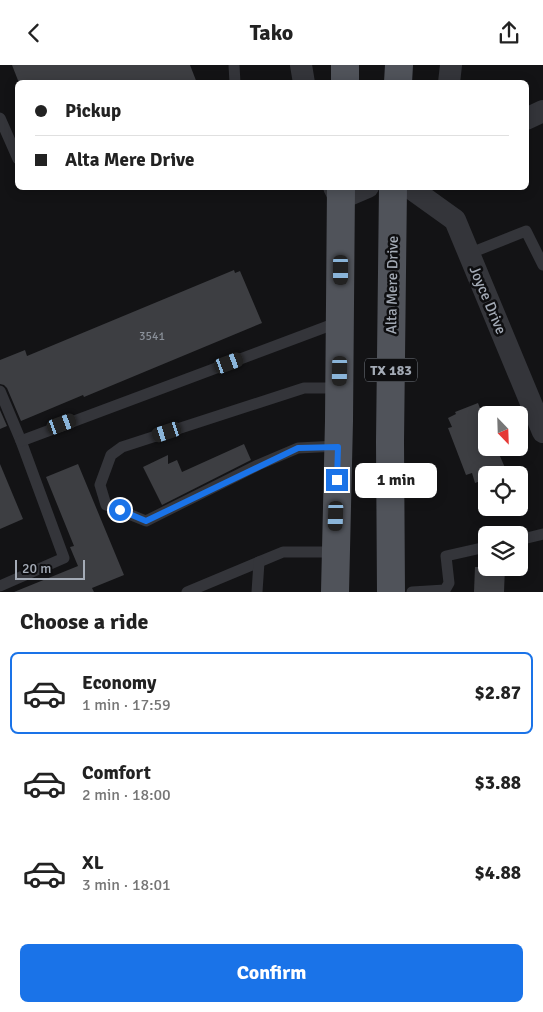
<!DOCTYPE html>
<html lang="en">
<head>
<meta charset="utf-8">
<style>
	:root { --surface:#fff; --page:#f6f6f6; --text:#222; --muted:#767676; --line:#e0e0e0; --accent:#1a73e8 }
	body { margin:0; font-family:Signika,sans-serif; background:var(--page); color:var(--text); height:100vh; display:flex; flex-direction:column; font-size:19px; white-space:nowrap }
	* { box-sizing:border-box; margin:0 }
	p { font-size:16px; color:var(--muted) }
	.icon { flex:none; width:28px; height:28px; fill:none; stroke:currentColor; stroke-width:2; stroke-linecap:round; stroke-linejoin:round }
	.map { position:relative; height:527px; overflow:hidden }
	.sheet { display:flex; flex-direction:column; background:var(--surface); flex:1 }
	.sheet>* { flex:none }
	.guide { position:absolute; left:15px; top:15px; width:514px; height:110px; border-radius:8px; box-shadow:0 2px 12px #0003; display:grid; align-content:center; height:110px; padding:0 20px; background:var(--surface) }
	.needle { width:32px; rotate:157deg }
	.buttons { position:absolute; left:478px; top:341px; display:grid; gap:10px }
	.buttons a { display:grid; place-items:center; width:50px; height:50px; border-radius:8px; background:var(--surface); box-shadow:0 2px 12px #0003; font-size:25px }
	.scale { position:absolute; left:15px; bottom:12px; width:70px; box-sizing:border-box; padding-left:5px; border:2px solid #a4abb6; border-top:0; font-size:14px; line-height:18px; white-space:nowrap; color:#a4abb6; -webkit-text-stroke:4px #0e0e10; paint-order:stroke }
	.end { position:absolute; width:22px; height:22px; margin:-11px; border:6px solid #1a73e8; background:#fff; box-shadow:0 0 0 2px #fff }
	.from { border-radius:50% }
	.bubble { position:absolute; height:35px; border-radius:8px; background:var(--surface); box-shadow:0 2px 12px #0003; font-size:16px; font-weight:700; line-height:35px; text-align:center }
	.car { position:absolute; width:15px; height:30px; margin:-15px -8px; border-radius:6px; box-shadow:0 0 4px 1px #0007; background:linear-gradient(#222 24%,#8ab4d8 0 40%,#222 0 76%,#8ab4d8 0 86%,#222 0) }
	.guide b { display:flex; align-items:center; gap:18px; height:48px; font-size:19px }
	.guide b+b { border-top:1px solid var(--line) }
	.guide i { width:12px; height:12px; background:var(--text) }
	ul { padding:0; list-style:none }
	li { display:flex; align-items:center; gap:15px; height:82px; margin:0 10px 8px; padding:0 10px; border:2px solid transparent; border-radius:8px }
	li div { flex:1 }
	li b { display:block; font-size:19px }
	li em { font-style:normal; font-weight:700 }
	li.on { border-color:var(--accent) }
	li>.icon { width:45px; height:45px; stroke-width:1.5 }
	h2 { padding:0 20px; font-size:22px; line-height:60px }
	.action { display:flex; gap:10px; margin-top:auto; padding:10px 20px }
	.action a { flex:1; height:58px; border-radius:8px; background:var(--accent); color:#fff; font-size:20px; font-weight:700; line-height:58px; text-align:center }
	header { display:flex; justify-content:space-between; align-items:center; height:65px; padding:0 20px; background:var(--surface); font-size:22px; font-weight:700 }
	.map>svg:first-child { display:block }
	.building { fill:#3d3e42 }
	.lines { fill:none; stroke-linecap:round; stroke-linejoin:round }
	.lane { stroke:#34353a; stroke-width:11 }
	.street { stroke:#34353a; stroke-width:22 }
	.primary { stroke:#50535a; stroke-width:28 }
	.route { stroke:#1a73e8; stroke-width:6 }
	.labels { text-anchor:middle; stroke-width:5; stroke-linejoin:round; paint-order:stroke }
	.number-label { font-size:12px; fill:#8a9099 }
	.shield { fill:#0e0e10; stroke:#777c84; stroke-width:1 }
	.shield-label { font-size:14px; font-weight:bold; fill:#a4abb6 }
	.street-label { font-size:15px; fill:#a4abb6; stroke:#0e0e10 }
</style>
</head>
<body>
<header><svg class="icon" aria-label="back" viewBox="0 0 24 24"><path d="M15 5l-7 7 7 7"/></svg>Tako<svg class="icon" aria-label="share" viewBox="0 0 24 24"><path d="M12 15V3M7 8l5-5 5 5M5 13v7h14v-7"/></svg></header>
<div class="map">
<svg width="543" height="527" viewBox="0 0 543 527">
	<rect width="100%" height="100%" fill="#131315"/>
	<g class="building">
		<path d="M 12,0 L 190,0 L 197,18 L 19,18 Z"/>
		<path d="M 234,205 L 235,208 L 240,206 L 262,258 L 84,332 L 83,330 L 21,356 L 7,323 L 4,320 L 0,319 L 0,295 L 25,285 L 27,291 Z"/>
		<path d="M 478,338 L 486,359 L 486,382 L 496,382 L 506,405 L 495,410 L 486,410 L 486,414 L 475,418 L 472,408 L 466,410 L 448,363 L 452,362 L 448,353 L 456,349 L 455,347 Z"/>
		<path d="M 0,345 L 7,361 L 0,364 Z"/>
		<path d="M 244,379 L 251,395 L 162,440 L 143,402 L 168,390 L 168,399 L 177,395 L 182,407 Z"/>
		<path d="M 0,399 L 23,454 L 0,464 Z"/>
		<path d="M 78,399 L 124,510 L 92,523 L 94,527 L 14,527 L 78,501 L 70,482 L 74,481 L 46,412 Z"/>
		<path d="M 475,502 L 505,502 L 504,527 L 474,527 Z"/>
	</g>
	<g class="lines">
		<g class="lane">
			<path d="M 234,0 L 235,18"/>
			<path d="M 0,53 L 18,94"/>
			<path d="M 468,189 L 526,166 L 543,200"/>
			<path d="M 0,326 L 21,376 L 64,493 L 0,521"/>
			<path d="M 21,376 L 339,257"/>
			<path d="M 338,381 L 298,383 L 258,400 L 146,456 L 106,440 L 100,420 L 111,390 L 122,382 L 304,323 L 340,323"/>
			<path d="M 519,475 L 543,469"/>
			<path d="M 187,527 L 283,487 L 336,487"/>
			<path d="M 257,527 L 259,497"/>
			<path d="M 412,527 L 445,525 L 449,518 L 446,491 L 486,482"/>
		</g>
		<g class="street">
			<path d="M 301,0 L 304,18"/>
			<path d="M 449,18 L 451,0"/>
			<path d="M 526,54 L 543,46"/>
			<path d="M 334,122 L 340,134 L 368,122"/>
			<path d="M 409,122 L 455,155 L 543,367"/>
		</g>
		<g class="primary">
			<path d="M 345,18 L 345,0"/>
			<path d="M 398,18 L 399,0"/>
			<path d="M 335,527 L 339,356 L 341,122"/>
			<path d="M 391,527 L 390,377 L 393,122"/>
		</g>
	</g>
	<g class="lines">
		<path class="route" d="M 120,445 L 146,456 L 298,383 L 338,382 L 337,415"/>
	</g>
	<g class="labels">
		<g class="number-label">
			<text x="152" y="275">3541</text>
		</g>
		<rect class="shield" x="365" y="293.5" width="52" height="23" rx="4"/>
		<g class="shield-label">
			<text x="391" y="310">TX 183</text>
		</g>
		<g class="street-label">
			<text transform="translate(392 220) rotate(-89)" y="5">Alta Mere Drive</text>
			<text transform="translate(488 235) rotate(67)" y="5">Joyce Drive</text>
		</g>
	</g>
</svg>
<div class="buttons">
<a><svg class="needle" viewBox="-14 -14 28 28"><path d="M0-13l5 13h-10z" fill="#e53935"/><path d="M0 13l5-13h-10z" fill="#767676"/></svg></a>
<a><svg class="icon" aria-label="locate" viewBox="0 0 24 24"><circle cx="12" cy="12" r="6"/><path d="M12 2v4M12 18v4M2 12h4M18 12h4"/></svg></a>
<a><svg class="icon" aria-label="layers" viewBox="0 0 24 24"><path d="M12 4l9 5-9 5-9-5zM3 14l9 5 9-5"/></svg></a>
</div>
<div class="scale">20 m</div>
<i class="end from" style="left:120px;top:445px"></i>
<i class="end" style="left:337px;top:415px"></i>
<div class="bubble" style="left:355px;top:398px;width:82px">1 min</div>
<i class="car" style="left:341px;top:205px;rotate:180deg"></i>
<i class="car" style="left:229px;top:298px;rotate:70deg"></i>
<i class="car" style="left:340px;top:306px;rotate:181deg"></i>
<i class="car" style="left:62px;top:359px;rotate:70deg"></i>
<i class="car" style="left:167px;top:367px;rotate:252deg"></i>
<i class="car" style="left:336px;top:451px;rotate:182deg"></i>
<div class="guide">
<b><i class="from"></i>Pickup</b>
<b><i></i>Alta Mere Drive</b>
</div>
</div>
<section class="sheet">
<h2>Choose a ride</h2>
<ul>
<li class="on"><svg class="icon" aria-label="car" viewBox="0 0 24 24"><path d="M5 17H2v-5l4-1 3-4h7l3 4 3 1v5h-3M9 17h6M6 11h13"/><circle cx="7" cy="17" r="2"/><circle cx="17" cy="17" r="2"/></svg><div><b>Economy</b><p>1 min · 17:59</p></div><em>$2.87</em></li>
<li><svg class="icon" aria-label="car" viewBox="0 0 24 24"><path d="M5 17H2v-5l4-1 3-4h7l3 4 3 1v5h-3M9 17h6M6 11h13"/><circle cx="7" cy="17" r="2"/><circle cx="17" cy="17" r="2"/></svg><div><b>Comfort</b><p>2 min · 18:00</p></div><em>$3.88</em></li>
<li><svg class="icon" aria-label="car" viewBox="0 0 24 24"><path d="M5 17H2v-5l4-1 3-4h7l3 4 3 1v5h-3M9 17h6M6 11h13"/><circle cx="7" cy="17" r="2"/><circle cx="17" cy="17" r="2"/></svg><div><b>XL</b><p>3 min · 18:01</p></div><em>$4.88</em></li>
</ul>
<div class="action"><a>Confirm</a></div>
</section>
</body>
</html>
